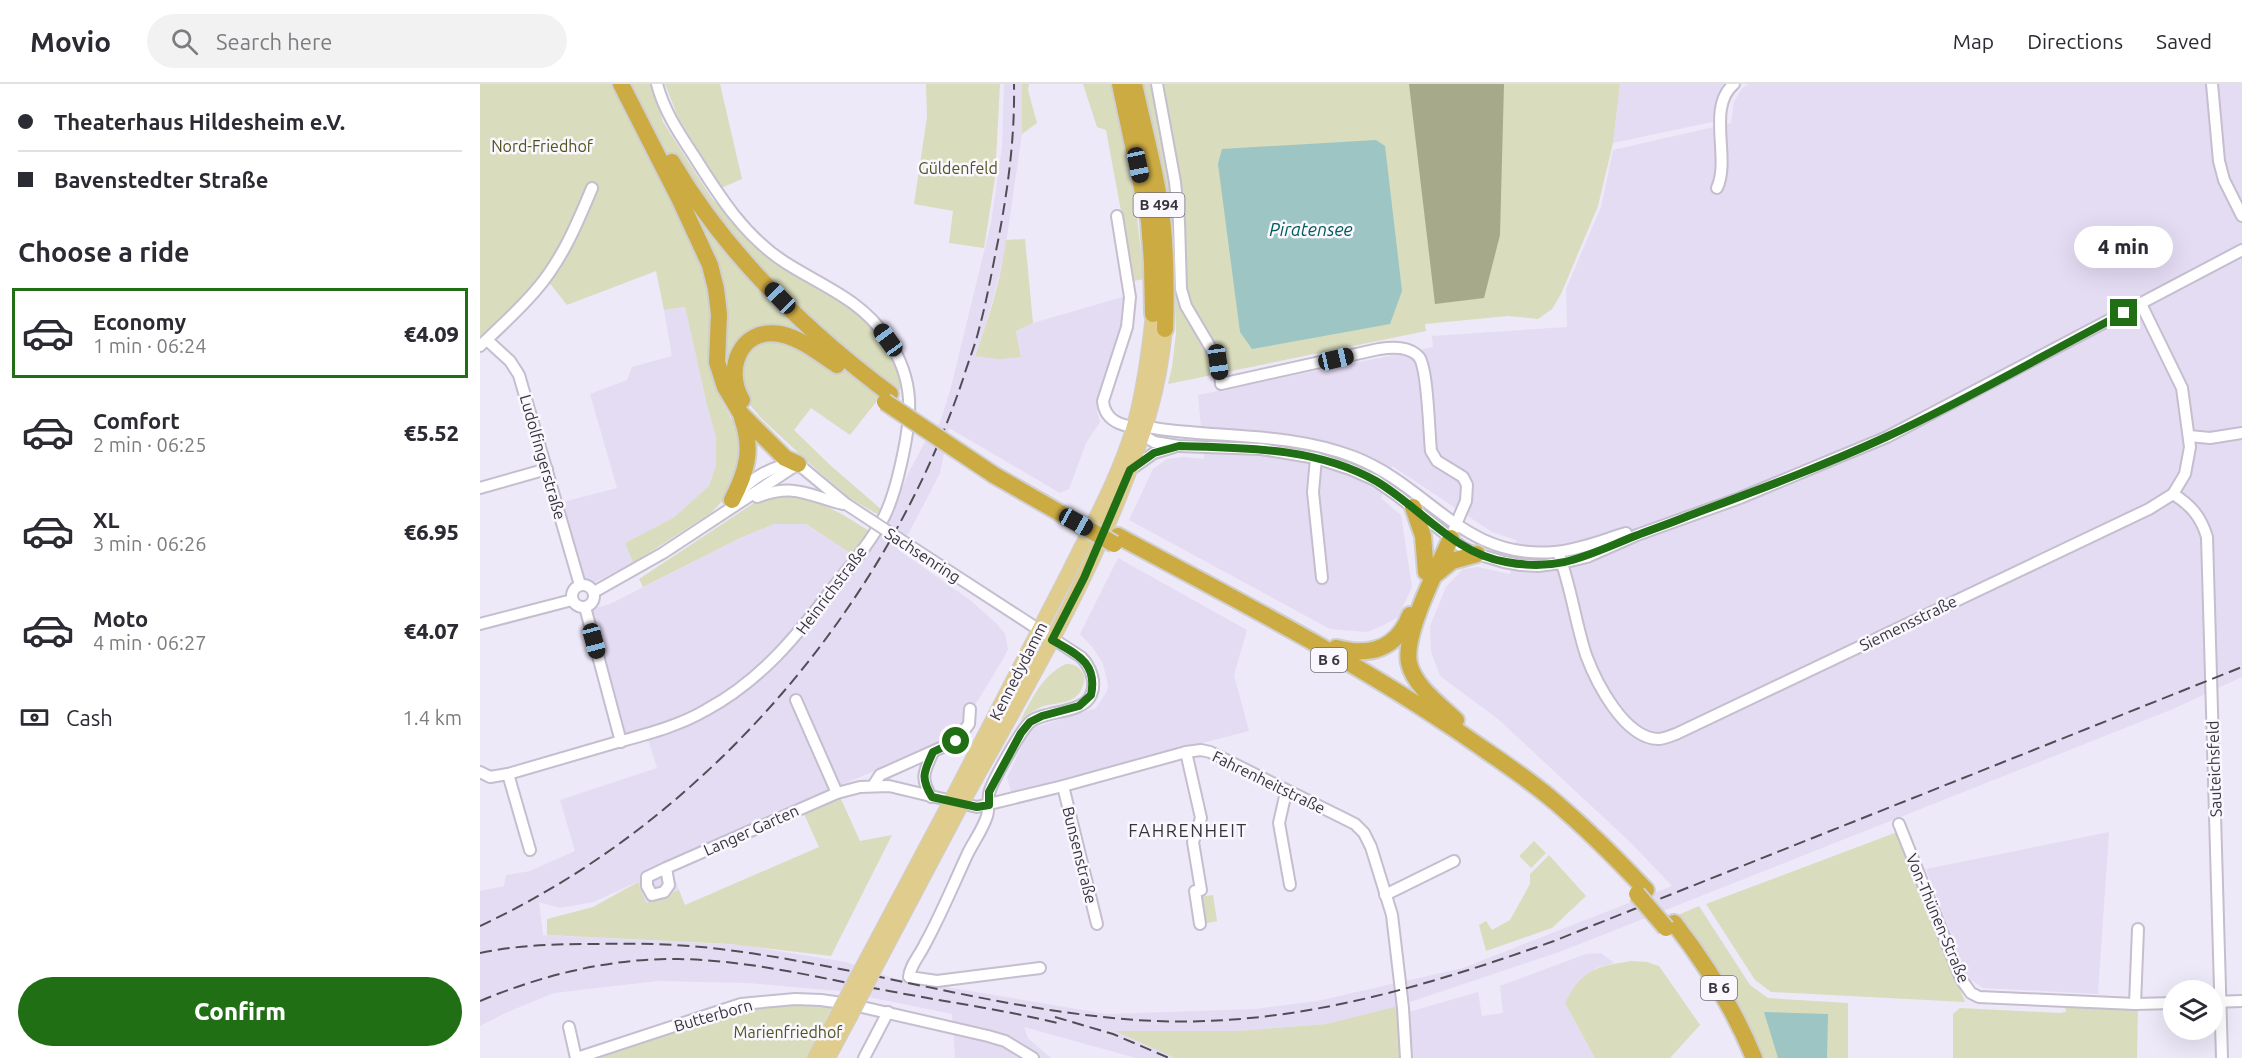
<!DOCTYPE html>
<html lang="en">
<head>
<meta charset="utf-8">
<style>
	:root { --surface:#fff; --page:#f2f2f3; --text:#2b2b33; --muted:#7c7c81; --line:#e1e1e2; --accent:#206f15 }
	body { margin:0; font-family:Ubuntu,sans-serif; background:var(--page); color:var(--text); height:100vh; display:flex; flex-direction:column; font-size:22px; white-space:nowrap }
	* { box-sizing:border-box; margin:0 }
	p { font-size:20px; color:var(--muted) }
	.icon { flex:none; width:33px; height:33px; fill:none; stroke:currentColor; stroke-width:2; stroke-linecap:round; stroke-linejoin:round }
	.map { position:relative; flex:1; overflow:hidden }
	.sheet { display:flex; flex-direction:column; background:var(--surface); width:480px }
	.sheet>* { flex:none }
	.top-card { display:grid; align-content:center; height:132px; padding:0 18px; background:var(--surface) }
	.tools { position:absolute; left:1683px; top:896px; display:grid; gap:12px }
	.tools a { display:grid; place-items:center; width:60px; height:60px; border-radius:50%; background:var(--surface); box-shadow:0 6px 24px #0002; font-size:30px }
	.end { position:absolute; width:27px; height:27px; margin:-14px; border:8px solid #206f15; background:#fff; box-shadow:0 0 0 3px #fff }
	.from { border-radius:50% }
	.bubble { position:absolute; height:42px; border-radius:21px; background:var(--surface); box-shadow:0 6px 24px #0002; font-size:20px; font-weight:800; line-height:42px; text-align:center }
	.car { position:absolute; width:18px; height:36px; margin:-18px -9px; border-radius:8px; box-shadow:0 0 4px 2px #0007; background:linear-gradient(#222 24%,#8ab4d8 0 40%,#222 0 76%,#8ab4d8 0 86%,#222 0) }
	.top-card b { display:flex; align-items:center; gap:21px; height:57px; font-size:22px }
	.top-card b+b { border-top:2px solid var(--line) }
	.top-card i { width:15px; height:15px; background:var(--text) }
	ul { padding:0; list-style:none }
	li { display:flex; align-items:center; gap:18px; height:90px; margin:0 12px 9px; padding:0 6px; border:3px solid transparent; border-radius:0px }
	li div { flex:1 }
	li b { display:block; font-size:22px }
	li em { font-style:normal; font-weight:800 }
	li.active { border-color:var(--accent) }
	li>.icon { width:54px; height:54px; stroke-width:1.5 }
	h2 { padding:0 18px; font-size:27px; line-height:72px }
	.pay { display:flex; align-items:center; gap:15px; height:66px; padding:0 18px; font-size:22px }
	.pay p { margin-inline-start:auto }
	.action { display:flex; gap:12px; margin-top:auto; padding:12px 18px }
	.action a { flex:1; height:69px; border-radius:36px; background:var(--accent); color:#fff; font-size:24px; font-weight:800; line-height:69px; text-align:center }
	header { display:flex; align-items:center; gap:36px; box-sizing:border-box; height:84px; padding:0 30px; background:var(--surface); border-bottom:2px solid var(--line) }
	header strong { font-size:28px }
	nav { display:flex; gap:33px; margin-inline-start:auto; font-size:21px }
	.search { width:420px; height:54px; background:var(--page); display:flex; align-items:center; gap:15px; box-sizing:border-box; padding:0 21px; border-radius:33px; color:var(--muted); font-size:22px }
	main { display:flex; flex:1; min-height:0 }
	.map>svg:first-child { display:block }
	.built { fill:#e4dcf3 }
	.green { fill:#d9dcbd }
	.forest { fill:#a6a98a }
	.water { fill:#9cc5c4 }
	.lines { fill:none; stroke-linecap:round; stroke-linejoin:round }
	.minor-casing { stroke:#c4bece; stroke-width:14 }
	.major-casing { stroke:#cfcfd0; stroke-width:16 }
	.highway-casing { stroke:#cfcfd0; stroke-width:20 }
	.minor { stroke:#fff; stroke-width:10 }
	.major { stroke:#e0cd8e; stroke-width:14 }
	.highway { stroke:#ccab43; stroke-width:16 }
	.rail { stroke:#504e55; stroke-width:2; stroke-dasharray:12 6; stroke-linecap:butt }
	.minor-bridge-casing { stroke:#c4bece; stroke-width:14; stroke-linecap:butt }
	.major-bridge-casing { stroke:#cfcfd0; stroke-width:16; stroke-linecap:butt }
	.highway-bridge-casing { stroke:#cfcfd0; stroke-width:20; stroke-linecap:butt }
	.minor-bridge { stroke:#fff; stroke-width:10 }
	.major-bridge { stroke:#e0cd8e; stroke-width:14 }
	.highway-bridge { stroke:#ccab43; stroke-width:16 }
	.route { stroke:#206f15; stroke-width:8 }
	.labels { text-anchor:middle; stroke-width:5; stroke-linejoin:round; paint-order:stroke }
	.shield { fill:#faf8fe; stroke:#727076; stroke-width:1.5 }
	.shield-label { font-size:15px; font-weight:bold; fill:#37353b }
	.park-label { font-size:16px; fill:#525420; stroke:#faf8fe }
	.street-label { font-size:16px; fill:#37353b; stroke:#faf8fe }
	.water-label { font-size:18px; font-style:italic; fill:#005b5b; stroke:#faf8fe }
	.neighbourhood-label { font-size:18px; letter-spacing:1.5px; fill:#37353b; stroke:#faf8fe }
</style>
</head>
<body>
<header>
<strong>Movio</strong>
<div class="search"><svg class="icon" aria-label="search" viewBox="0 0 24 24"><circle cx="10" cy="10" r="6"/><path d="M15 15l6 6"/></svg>Search here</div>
<nav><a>Map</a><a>Directions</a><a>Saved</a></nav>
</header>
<main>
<section class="sheet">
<div class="top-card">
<b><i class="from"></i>Theaterhaus Hildesheim e.V.</b>
<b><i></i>Bavenstedter Straße</b>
</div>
<h2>Choose a ride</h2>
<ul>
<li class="active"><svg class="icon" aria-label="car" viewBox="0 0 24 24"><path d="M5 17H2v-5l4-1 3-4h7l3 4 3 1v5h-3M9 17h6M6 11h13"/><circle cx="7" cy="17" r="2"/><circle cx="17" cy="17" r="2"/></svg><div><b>Economy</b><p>1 min · 06:24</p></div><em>€4.09</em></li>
<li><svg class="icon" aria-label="car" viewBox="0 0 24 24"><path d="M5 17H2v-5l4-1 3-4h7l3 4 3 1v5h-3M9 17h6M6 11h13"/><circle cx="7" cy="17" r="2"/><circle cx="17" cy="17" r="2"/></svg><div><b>Comfort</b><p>2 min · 06:25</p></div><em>€5.52</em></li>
<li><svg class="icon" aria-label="car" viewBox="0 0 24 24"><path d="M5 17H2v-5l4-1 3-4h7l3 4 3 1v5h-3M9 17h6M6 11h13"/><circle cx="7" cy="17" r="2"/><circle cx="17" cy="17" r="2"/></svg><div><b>XL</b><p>3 min · 06:26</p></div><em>€6.95</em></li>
<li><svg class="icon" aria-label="car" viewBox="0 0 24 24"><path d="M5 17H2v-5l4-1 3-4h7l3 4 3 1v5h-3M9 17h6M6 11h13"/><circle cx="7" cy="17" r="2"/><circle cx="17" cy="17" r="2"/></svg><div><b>Moto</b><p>4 min · 06:27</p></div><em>€4.07</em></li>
</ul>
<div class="pay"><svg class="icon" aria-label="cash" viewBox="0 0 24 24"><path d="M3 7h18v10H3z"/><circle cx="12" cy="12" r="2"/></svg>Cash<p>1.4 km</p></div>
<div class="action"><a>Confirm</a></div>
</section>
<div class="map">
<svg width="1762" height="974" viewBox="0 0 1762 974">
	<rect width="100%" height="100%" fill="#eee9f9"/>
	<g class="built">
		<path d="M 524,0 L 542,0 L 542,50 L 524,173 L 505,245 L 495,272 L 541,272 L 536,247 L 553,239 L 646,212 L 644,239 L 617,327 L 620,338 L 606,359 L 589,405 L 580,409 L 469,344 L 460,389 L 430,447 L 417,465 L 490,516 L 517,540 L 525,550 L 528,565 L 522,577 L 475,654 L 361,701 L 190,784 L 199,806 L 166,819 L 157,798 L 114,818 L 80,824 L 59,818 L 63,851 L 263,861 L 366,878 L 413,894 L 627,930 L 775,925 L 837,917 L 983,884 L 1192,802 L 1150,758 L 1018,635 L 960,592 L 951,568 L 950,542 L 966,503 L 983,485 L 998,483 L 1030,490 L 1036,456 L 1012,448 L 912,382 L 901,414 L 921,431 L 932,503 L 918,533 L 904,541 L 887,548 L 850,545 L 649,436 L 673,385 L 687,375 L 703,373 L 724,375 L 718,311 L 953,263 L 952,252 L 1087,243 L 1086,205 L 1121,123 L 1133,66 L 1251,39 L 1254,18 L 1262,4 L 1269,0 L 1762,0 L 1762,593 L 1693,625 L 1082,867 L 918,922 L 846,940 L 759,947 L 637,947 L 695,974 L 656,974 L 544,943 L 548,954 L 571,974 L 475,974 L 472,930 L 359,907 L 267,899 L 178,897 L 74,909 L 25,929 L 0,942 L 0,807 L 24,802 L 26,791 L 50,787 L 95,767 L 80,716 L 177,684 L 167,652 L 143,659 L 108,526 L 130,520 L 260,454 L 294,440 L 326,440 L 378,474 L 394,450 L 400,453 L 429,388 L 445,358 L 460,338 L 470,307 L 511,139 L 522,63 Z"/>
		<path d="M 1140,0 L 1246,0 L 1243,3 L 1237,37 L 1133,59 Z"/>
		<path d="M 205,223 L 227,321 L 236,354 L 236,381 L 229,402 L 193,434 L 145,459 L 153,479 L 109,501 L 105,499 L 79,419 L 137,404 L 110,310 L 147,296 L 152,283 L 192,272 L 184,226 Z"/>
		<path d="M 638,474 L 767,546 L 754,591 L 769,647 L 531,708 L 527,693 L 550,645 L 616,624 L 627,607 L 628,601 L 623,580 L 613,564 L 600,550 Z"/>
		<path d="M 1629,748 L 1618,910 L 1503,904 L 1487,893 L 1446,785 Z"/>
		<path d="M 1121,869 L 1134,879 L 1116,884 L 1085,919 L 1115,974 L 933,974 L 929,928 L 998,908 L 1002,932 L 1023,929 L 1020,902 L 1106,870 Z"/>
	</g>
	<g class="green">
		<path d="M 0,0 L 172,0 L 183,38 L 231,113 L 281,169 L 300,182 L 351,207 L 384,234 L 407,262 L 418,284 L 423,305 L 404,308 L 370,351 L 331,324 L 314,346 L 350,381 L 402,426 L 397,430 L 371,415 L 338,387 L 281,334 L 265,315 L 249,312 L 241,316 L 258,346 L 260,369 L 259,390 L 248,411 L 231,429 L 153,479 L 145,459 L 193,434 L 229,402 L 236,381 L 236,354 L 227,321 L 205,223 L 184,226 L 176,187 L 87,221 L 64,192 L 0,259 Z"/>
		<path d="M 185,0 L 240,0 L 262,95 L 241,104 L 198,33 Z"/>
		<path d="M 446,0 L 520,0 L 515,94 L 504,164 L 469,159 L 473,127 L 434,120 L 447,33 Z"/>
		<path d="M 542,0 L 549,0 L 548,6 L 557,39 L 542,50 Z"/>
		<path d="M 603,0 L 630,0 L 655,115 L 664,195 L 654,197 L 626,46 L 617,43 Z"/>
		<path d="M 663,0 L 1140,0 L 1133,59 L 1118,122 L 1081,210 L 1072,225 L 1058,235 L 1028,232 L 945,240 L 946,247 L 688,300 L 692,283 L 696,250 L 694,138 Z"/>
		<path d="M 545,155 L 553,239 L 536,247 L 541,273 L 519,275 L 495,272 C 509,235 521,195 526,156 Z"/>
		<path d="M 309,411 C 343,416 366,433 394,450 L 378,474 L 326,440 L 294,440 L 260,454 L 163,503 L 159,495 L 277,417 L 290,413 Z"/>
		<path d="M 586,580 C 593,580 598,581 602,588 C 605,592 605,596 603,601 C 598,620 579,618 564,622 C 555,625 548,631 540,637 C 553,614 561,592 586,580 Z"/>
		<path d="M 361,715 L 380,757 L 412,751 L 351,872 L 251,860 L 67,851 L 67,835 L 113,823 L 158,798 L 166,819 L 199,806 L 205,821 L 339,763 L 324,730 Z"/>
		<path d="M 1420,747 L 1485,918 L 1291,908 L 1275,896 L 1226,820 Z"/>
		<path d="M 1054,757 L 1066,769 L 1051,784 L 1039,772 Z"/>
		<path d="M 1069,771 L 1106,812 L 1072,844 L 1006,867 L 999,841 L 1006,837 L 1012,846 L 1030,836 L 1050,800 L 1050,790 Z"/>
		<path d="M 733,811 L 737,837 L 723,840 L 719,813 Z"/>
		<path d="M 1219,822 L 1270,901 L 1288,914 L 1368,919 L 1368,974 L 1280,974 L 1196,832 Z"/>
		<path d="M 1151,877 L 1167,878 L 1179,882 L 1220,941 L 1190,974 L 1115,974 L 1085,919 C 1101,886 1117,882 1151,877 Z"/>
		<path d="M 300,921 L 352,923 L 327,974 L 116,974 L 264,925 Z"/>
		<path d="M 918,922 L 921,974 L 695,974 L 635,947 L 759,947 L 846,940 Z"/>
		<path d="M 1585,922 L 1658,924 L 1657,974 L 1473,974 L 1473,930 L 1480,924 L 1580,929 L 1586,928 Z"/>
	</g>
	<path class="forest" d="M 929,0 L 1024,0 L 1020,151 L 1004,214 L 955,220 Z"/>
	<g class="water">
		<path d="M 896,56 L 905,62 L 922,207 L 910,240 L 772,265 L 760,248 L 738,80 L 742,65 Z"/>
		<path d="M 1284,928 L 1348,930 L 1347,974 L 1298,974 Z"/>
	</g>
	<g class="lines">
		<g class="minor-casing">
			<g id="minor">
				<path d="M 677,0 L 695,98 L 699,138 L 701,205 L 706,222 L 739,278 L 741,300 L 899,265 C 913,263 929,262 939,273 C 948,285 949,349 951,367 L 957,377 L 983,393 L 987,401 L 986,417 L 974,445"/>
				<path d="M 1732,0 L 1739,77 L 1744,96 L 1762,132"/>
				<path d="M 1237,104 C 1251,74 1226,23 1254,0"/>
				<path d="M 637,132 L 650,213 L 647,243 L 623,317 C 625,340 648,344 667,343 C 736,355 807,347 874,373 C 951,403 982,476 1075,468 C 1099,466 1123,456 1146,449"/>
				<path d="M 7,256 L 30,277 L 39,291 L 100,501"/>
				<path d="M 0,262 C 19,244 39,226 56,206 C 82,176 97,140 112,104"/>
				<path d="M 658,348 L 674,358 L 699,362 L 781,365 L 836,374 L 870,385 L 895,396 L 918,412 L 982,463 L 997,470 L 1024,478 L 1041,481 L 1058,482 L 1082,479 L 1107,473 L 1157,451 L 1260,414 L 1407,353 L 1762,166"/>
				<path d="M 1709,352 L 1730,354 L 1762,349"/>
				<path d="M 836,374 L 833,408 L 842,494"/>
				<path d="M 650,386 L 674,369 L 694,363"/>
				<path d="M 0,404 L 67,385"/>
				<path d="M 259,409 C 275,392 295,380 318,380 L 366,420 L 392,437"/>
				<path d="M 1693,410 C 1711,421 1721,433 1727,453 L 1742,974"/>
				<path d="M 277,413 C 315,399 327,411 363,420"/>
				<path d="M 430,462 L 601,573 C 610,582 617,598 611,611 C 603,630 565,626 550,638 C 541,646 511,699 509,710 C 508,717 509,725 507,732 C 503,745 494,757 488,769 C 474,799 461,831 445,860 C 440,871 430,881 429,893 L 457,897 L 560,884"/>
				<path d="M 1078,468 C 1091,502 1095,537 1106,571 C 1116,598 1144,654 1178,655 C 1183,655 1190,652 1196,650 L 1669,425 L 1693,410 L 1705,390 L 1710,363 L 1702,304 L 1661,220"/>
				<circle cx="103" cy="512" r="11"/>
				<path d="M 114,508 L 183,469 L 318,380"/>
				<path d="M 105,523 L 141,658"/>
				<path d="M 0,540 L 92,516"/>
				<path d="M 316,616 L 357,709"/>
				<path d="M 706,668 L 721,734 L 713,758 L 721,806 L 715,807 L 720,840"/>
				<path d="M 0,688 L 10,693 L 28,690 C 62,680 96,670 131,660 C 163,651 197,643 226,626 C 281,596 316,553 353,504 C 371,481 390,459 404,433 C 412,417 417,398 421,380 C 432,332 436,297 407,254 C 380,215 344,203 306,179 C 265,153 239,112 214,72 C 199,49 184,27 177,0"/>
				<path d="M 28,690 L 50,766"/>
				<path d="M 393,702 L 400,691 L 476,657 L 489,640 L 490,625"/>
				<path d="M 583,702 L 617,840"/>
				<path d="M 806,708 L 799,739 L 810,801"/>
				<path d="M 451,713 C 440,693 444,688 453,668"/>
				<path d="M 1419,740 L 1481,895 L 1491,909 L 1499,913 L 1655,920 L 1694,919"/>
				<path d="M 186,784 L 189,801 L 184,808 L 172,811 L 167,802 L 167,793 L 186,784 L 357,709 L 380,703 L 409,702 L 497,723 L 583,702 L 706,668 L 721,666 L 730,668 L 859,732 L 875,740 L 884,749 L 891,763 L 912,831 L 923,924 L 926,974"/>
				<path d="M 905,811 L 974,777"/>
				<path d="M 1732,918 L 1762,917"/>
				<path d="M 1655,920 L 1658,845"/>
				<path d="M 89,943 L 96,974"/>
				<path d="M 97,974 L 261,920 L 315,915 L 341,916 L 369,920 L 508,952 L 525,957 L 553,974"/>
				<path d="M 384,974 L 408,928"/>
			</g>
		</g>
		<g class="major-casing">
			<g id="major">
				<path d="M 474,711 C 512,636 551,562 589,488 C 612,441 639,393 654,342 C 664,305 669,268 673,230"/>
				<path d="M 485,714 C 539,616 597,519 639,414 C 663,353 679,311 685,245"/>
				<path d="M 382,884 L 466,726"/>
				<path d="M 394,886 L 477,729"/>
				<path d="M 335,974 L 358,930"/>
				<path d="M 348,974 L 370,933"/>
			</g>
		</g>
		<g class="highway-casing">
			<g id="highway">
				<path d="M 141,0 L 199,114 L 230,181 L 236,205 L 239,230 L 237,278 L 245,303 L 261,330 L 305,374 L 318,380"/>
				<path d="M 640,0 L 669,137 L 672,178 L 673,230"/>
				<path d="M 654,0 C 664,47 678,95 683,144 C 686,177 686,211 685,245"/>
				<path d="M 192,78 C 246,170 326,247 410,310"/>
				<path d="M 262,316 C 244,286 260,243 300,250 C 321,254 340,270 357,281"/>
				<path d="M 252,416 C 267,387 273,365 262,334"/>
				<path d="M 933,423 L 943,452 L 946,488"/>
				<path d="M 638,452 C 755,515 872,575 982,650 C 1013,672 1045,692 1074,717 C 1107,745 1137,775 1166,806"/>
				<path d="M 971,454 C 958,483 923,550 929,579 C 934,602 960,621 976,636"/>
				<path d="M 956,490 L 972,477 L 997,470"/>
				<path d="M 856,564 C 890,573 917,565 930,531"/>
				<path d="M 1194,839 C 1226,880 1254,925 1274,974"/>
			</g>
		</g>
		<use href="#minor" class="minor"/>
		<use href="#major" class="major"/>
		<use href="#highway" class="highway"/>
		<g class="rail">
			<path d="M 0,842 C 223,738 405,527 483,295 C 488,278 495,262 499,245 C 507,216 512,186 518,157 C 528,105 535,53 534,0"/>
			<path d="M 0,869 C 38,861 76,860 114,860 C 157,859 198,860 240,865 C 380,882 516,926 657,936 C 801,946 939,905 1074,857 L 1762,583"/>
			<path d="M 0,917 C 62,891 131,874 198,875 C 269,876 340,894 409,907 C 467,918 525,926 582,940"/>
			<path d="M 575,933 L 633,950 L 689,974"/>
		</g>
		<g class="minor-bridge-casing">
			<path id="minor-bridge" d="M 392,437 L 430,462"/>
		</g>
		<g class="major-bridge-casing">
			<g id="major-bridge">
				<path d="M 466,726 L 474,711"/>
				<path d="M 477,729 L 485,714"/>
				<path d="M 358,930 L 382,884"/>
				<path d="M 370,933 L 394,886"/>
			</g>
		</g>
		<g class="highway-bridge-casing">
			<g id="highway-bridge">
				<path d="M 405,318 L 514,391 L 634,460"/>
				<path d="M 1157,810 L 1186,844"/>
			</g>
		</g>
		<use href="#minor-bridge" class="minor-bridge"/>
		<use href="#major-bridge" class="major-bridge"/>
		<use href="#highway-bridge" class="highway-bridge"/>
	</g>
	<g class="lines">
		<path class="route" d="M 476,657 L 453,668 C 444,688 440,693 452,713 L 497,723 L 509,721 L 509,708 L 541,649 L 550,638 L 562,632 L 599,622 L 611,611 C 618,578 596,570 572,556 L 604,494 L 650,386 L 674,369 L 699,362 C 765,364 836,363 896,397 C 940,423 973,469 1026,478 C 1080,488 1107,471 1155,452 C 1173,445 1191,439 1208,432 C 1275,407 1341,383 1406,353 C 1487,316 1565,270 1644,229"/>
	</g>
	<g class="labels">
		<g class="shield">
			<rect x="653.5" y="109" width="51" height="24" rx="4.5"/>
			<rect x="831" y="564" width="36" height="24" rx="4.5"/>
			<rect x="1221" y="892" width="36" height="24" rx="4.5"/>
		</g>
		<g class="shield-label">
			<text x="679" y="126">B 494</text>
			<text x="849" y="581">B 6</text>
			<text x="1239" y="909">B 6</text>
		</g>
		<g class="park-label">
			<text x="62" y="68">Nord-Friedhof</text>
			<text x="478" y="90">Güldenfeld</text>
			<text x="308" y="954">Marienfriedhof</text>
		</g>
		<g class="street-label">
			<text transform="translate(63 373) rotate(74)" y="6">Ludolfingerstraße</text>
			<text transform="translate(443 471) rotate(33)" y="6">Sachsenring</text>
			<text transform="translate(351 506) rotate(-53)" y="6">Heinrichstraße</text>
			<text transform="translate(1428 539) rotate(-26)" y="6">Siemensstraße</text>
			<text transform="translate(538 587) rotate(-63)" y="6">Kennedydamm</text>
			<text transform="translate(1734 685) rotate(-92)" y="6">Sauteichsfeld</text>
			<text transform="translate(789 698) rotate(26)" y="6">Fahrenheitstraße</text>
			<text transform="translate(271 746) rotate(-24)" y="6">Langer Garten</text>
			<text transform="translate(600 771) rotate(76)" y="6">Bunsenstraße</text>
			<text transform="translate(1458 834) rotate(67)" y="6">Von-Thünen-Straße</text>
			<text transform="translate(233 931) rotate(-16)" y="6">Butterborn</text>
		</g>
		<g class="water-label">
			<text x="831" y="152">Piratensee</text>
		</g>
		<g class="neighbourhood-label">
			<text x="708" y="753">FAHRENHEIT</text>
		</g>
	</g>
</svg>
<div class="tools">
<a><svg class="icon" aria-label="layers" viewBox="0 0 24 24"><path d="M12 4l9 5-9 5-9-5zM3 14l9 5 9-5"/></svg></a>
</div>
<i class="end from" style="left:476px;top:657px"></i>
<i class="end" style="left:1644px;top:229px"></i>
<div class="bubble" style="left:1594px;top:142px;width:99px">4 min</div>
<i class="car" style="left:658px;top:81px;rotate:168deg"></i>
<i class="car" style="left:300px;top:214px;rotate:316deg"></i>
<i class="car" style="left:408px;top:256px;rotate:324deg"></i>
<i class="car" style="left:856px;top:275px;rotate:77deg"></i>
<i class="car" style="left:738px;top:278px;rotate:172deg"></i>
<i class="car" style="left:596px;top:438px;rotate:119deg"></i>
<i class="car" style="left:114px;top:557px;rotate:165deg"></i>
</div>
</main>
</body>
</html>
